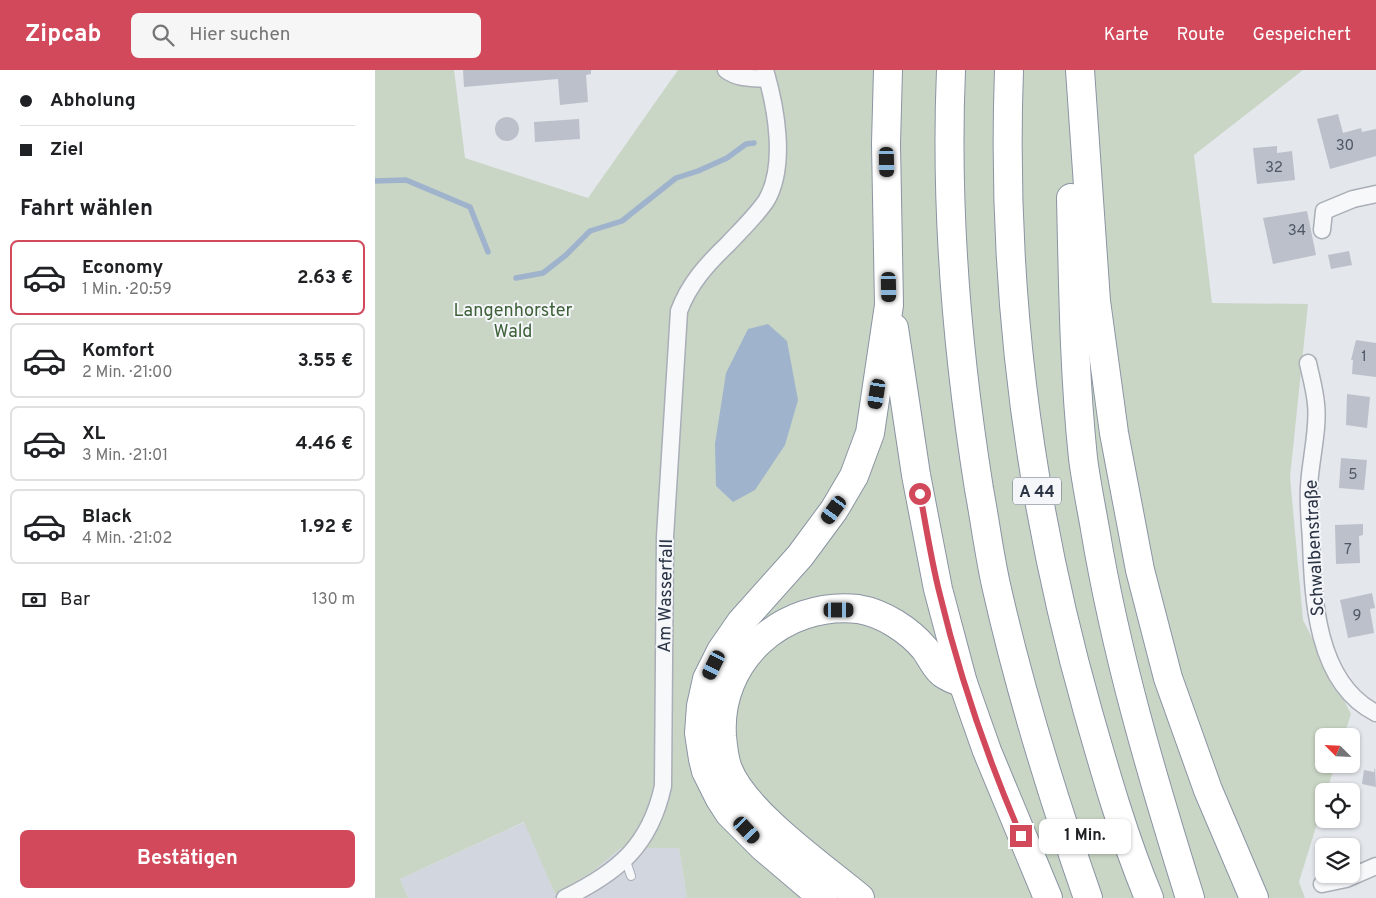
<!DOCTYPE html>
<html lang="de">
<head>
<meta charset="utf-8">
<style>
	:root { --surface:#fff; --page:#f6f6f6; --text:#202124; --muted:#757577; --line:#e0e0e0; --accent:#d1495b }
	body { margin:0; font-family:Overpass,sans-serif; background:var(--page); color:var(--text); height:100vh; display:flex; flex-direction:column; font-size:19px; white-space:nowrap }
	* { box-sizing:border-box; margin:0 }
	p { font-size:16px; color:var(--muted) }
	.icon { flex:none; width:28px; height:28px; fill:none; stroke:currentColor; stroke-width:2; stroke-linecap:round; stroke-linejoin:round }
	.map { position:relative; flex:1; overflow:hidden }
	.sheet { display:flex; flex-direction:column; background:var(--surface); width:375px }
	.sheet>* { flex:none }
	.banner { display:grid; align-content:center; height:110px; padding:0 20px; background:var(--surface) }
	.needle { width:32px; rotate:294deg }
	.fabs { position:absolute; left:940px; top:658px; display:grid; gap:10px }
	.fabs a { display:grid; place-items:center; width:45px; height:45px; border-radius:8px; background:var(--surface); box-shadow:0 1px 4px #0004; font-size:25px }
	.end { position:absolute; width:22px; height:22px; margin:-11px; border:6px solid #d1495b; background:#fff; box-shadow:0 0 0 2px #fff }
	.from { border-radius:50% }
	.bubble { position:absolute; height:35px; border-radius:8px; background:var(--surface); box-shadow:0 1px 4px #0004; font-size:16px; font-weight:700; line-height:35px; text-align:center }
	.car { position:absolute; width:15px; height:30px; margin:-15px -8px; border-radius:6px; box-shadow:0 0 4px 1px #0007; background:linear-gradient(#222 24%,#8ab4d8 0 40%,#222 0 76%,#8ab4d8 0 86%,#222 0) }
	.banner b { display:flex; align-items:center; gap:18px; height:48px; font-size:19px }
	.banner b+b { border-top:1px solid var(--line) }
	.banner i { width:12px; height:12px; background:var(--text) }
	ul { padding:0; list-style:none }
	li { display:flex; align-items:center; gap:15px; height:75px; margin:0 10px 8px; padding:0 10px; border:2px solid var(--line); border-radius:8px }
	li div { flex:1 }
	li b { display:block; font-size:19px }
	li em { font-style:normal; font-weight:700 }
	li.active { border-color:var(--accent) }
	li>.icon { width:45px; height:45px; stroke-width:1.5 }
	h2 { padding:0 20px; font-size:22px; line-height:60px }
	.pay { display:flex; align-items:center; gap:12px; height:55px; padding:0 20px; font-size:19px }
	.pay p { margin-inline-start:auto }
	.primary-button { display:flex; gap:10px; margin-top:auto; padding:10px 20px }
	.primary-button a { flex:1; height:58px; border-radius:8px; background:var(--accent); color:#fff; font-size:20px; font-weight:700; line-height:58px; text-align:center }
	header { display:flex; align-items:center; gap:30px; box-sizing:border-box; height:70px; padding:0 25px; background:var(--accent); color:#fff }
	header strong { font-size:24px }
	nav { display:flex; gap:28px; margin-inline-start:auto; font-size:18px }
	.search { width:350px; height:45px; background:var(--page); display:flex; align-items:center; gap:12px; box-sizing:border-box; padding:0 18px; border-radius:8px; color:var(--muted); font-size:19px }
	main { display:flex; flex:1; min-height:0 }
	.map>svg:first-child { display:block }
	.built { fill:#d2d6de }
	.green { fill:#c9d6c5 }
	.water { fill:#9fb4cc }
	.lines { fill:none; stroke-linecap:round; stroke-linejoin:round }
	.stream { stroke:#9fb4cc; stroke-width:5.5 }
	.building { fill:#bbc0ca }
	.lane-casing { stroke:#a9aeb7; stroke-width:10 }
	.street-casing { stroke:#a9aeb7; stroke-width:19 }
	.highway-casing { stroke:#8b94a3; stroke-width:30 }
	.lane { stroke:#f7f8fa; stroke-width:8 }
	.street { stroke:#f7f8fa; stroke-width:16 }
	.highway { stroke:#fff; stroke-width:28 }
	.route { stroke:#d1495b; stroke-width:6 }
	.labels { text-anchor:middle; stroke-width:4; stroke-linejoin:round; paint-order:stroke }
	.number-label { font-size:15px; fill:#4f5766 }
	.shield { fill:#f4f6f9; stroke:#676e7b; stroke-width:1 }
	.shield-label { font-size:16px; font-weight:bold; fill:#2b3445 }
	.park-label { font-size:18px; fill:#3f6138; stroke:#f4f6f9 }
	.street-label { font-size:18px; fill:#2b3445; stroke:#f4f6f9 }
</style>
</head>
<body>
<header>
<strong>Zipcab</strong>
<div class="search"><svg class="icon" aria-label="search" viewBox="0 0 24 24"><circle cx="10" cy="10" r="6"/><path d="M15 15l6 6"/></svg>Hier suchen</div>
<nav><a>Karte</a><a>Route</a><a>Gespeichert</a></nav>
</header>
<main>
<section class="sheet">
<div class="banner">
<b><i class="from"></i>Abholung</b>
<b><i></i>Ziel</b>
</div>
<h2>Fahrt wählen</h2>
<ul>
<li class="active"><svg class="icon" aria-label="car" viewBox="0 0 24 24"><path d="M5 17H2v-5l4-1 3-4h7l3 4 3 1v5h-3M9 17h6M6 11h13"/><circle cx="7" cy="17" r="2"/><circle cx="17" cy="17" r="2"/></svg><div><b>Economy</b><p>1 Min. · 20:59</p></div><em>2.63 €</em></li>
<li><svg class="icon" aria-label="car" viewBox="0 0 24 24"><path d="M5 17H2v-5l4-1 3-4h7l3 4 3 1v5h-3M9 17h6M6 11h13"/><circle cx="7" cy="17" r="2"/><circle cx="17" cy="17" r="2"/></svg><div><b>Komfort</b><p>2 Min. · 21:00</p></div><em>3.55 €</em></li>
<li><svg class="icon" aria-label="car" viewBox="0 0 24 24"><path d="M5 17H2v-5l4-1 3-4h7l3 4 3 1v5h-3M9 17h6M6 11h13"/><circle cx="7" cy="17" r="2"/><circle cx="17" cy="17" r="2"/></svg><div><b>XL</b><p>3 Min. · 21:01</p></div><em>4.46 €</em></li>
<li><svg class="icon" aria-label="car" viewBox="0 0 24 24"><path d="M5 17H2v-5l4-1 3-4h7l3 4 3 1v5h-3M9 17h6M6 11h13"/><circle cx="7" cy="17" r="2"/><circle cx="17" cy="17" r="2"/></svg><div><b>Black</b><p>4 Min. · 21:02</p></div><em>1.92 €</em></li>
</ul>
<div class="pay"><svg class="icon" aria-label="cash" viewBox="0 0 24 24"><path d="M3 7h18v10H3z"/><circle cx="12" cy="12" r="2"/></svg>Bar<p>130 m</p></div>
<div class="primary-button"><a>Bestätigen</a></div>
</section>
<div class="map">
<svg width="1001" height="828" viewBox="0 0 1001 828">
	<rect width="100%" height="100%" fill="#e4e7ec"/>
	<path class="built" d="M 150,752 L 180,824 L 217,802 L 246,778 L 304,778 L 312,828 L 33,828 L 25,809 Z"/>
	<path class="green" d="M 0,0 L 79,0 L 90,88 L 213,128 L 303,0 L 928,0 L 819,85 L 837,233 L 933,234 L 915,407 L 928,550 L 976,644 L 969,666 L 949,666 L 949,694 L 960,694 L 952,721 L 949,721 L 949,731 L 924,812 L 930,828 L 312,828 L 304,778 L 246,778 L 217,802 L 180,824 L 149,752 L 25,809 L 33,828 L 0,828 Z"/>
	<path class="water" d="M 393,254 L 412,271 L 423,330 L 410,375 L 380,420 L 358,432 L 341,416 L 340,374 L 351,303 L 373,259 Z"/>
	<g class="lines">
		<g class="stream">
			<path d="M 0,111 L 31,110 L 95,137 L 113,182"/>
			<path d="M 141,208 L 168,203 L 191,185 L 215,161 L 247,151 L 301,108 L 323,101 L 352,88 L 371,74 L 379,73"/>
		</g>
	</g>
	<g class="building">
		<path d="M 88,0 L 216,0 L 216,4 L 211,5 L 213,32 L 185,35 L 183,9 L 89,17 Z"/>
		<path d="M 963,44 L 968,63 L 986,58 L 987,62 L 1001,59 L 1001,86 L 955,99 L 942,49 Z"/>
		<circle cx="132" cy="59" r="12"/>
		<path d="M 204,49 L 205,69 L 160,72 L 159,52 Z"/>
		<path d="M 902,76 L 902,83 L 917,81 L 920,110 L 882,114 L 878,78 Z"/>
		<path d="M 932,141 L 941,185 L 898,194 L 888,148 Z"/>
		<path d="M 974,181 L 977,195 L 956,199 L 953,185 Z"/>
		<path d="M 981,270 L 1001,273 L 1001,307 L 977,304 L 978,290 L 976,290 Z"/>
		<path d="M 972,324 L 995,327 L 992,358 L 971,355 Z"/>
		<path d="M 966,388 L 992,390 L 989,420 L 964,418 Z"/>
		<path d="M 988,454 L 988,465 L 984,466 L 985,493 L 961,494 L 960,455 Z"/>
		<path d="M 997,523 L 1000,538 L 995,539 L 999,563 L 973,568 L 965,530 Z"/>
		<path d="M 1000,697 L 1001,717 L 987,714 L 989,700 L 999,702 Z"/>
	</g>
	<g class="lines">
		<g class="lane-casing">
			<path id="lane" d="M 251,791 L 256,806"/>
		</g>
		<g class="street-casing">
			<g id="street">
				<path d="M 351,0 C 363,9 378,8 392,9"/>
				<path d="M 947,160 L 949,141 L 978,129 L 1001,124"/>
				<path d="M 933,293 C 936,307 940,321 941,334 C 944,358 935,392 934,417 C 933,435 935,453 936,471 C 938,528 941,613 1001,643"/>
				<path d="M 947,814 L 971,809 L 1001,796"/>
				<path d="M 190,828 C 243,802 275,776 288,716 L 290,467 L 304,241 C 314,214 332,194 353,174 C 366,160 380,147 391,131 C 412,96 401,37 390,0"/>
			</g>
		</g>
		<g class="highway-casing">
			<g id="highway">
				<path d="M 576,0 C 570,140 582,281 604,419 C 610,451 614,483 621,515 C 645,622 677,725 713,828"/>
				<path d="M 634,0 C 626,217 654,434 713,642 C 731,705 749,768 774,828"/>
				<path d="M 705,0 L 721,231 L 739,363 L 765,500 L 793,608 L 833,720 L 879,828"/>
				<path d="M 696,128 C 698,214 699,303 708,388 C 711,412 716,436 720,459 C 741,585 777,706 815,828"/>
				<path d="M 519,258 L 541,405 L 563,519 L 588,613 L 612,681 L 673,828"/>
				<path d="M 448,828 L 388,777 L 354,743 L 345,729 L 331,701 L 328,689 L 324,663 L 326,636 L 332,609 L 346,581 L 366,552 L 425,486 L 459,440 L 479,406 L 495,363 L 514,235 L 511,74 L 513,0"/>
				<path d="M 485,828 C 448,797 370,743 353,699 C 349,689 348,677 347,666 C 342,590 408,531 483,539 C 508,543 534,560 550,579 C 555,586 559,595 565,601 C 570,607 581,610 588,613"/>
			</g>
		</g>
		<use href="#lane" class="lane"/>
		<use href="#street" class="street"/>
		<use href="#highway" class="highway"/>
	</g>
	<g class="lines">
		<path class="route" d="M 545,424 C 551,456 556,489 564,521 C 584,605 612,687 646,766"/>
	</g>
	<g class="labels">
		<g class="number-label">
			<text x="970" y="80">30</text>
			<text x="899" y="102">32</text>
			<text x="922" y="165">34</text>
			<text x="989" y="291">1</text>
			<text x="978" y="409">5</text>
			<text x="973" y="484">7</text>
			<text x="982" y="550">9</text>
		</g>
		<rect class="shield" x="638" y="407.5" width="48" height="27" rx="4"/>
		<g class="shield-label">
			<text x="662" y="427">A 44</text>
		</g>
		<g class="park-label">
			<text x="138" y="246">Langenhorster<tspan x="138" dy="21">Wald</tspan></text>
		</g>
		<g class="street-label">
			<text transform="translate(939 478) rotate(-93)" y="6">Schwalbenstraße</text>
			<text transform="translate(290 526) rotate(-89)" y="6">Am Wasserfall</text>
		</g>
	</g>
</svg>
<div class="fabs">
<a><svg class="needle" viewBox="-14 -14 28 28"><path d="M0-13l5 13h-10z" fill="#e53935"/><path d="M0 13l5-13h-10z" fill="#757577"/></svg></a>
<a><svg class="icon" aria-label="locate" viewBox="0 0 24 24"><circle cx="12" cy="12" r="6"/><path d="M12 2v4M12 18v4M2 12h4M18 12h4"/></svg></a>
<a><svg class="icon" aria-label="layers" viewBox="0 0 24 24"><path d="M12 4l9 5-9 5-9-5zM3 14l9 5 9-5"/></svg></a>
</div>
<i class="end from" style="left:545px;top:424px"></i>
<i class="end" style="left:646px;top:766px"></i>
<div class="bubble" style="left:664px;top:749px;width:92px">1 Min.</div>
<i class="car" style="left:512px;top:92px;rotate:179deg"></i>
<i class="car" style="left:514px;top:217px;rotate:179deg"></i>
<i class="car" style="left:502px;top:324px;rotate:189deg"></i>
<i class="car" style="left:459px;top:440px;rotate:216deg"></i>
<i class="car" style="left:464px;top:540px;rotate:90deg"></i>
<i class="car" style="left:339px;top:595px;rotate:206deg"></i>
<i class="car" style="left:372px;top:760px;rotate:137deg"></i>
</div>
</main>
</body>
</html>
